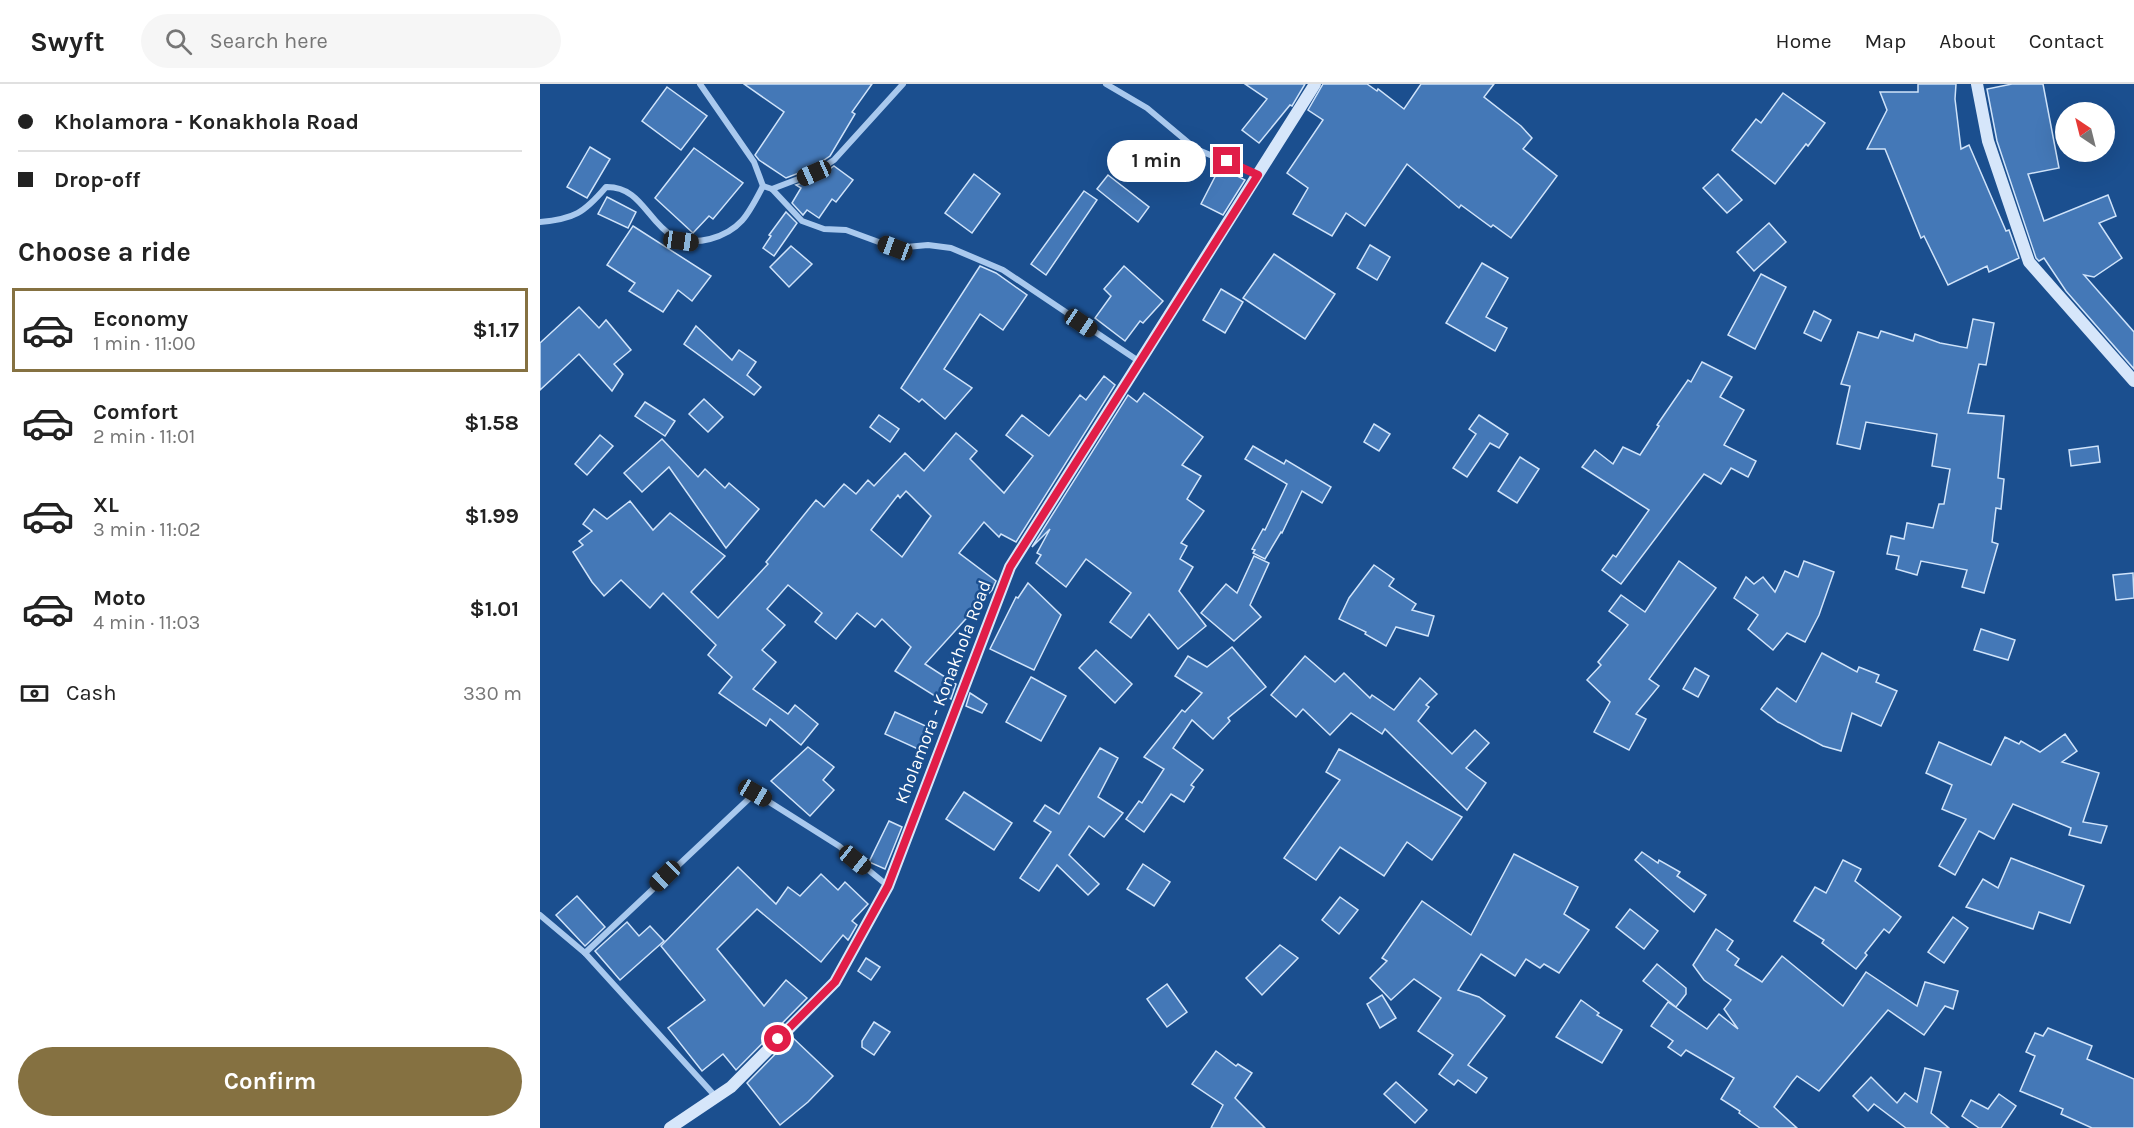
<!DOCTYPE html>
<html lang="en">
<head>
<meta charset="utf-8">
<style>
	:root { --surface:#fff; --page:#f6f6f6; --text:#222; --muted:#767676; --line:#e0e0e0; --accent:#857141 }
	body { margin:0; font-family:Karla,sans-serif; background:var(--page); color:var(--text); height:100vh; display:flex; flex-direction:column; font-size:22px; white-space:nowrap }
	* { box-sizing:border-box; margin:0 }
	p { font-size:20px; color:var(--muted) }
	.icon { flex:none; width:33px; height:33px; fill:none; stroke:currentColor; stroke-width:2; stroke-linecap:round; stroke-linejoin:round }
	.map { position:relative; flex:1; overflow:hidden }
	.details { display:flex; flex-direction:column; background:var(--surface); width:540px }
	.details>* { flex:none }
	.banner { display:grid; align-content:center; height:132px; padding:0 18px; background:var(--surface) }
	.needle { width:39px; rotate:325deg }
	.fabs { position:absolute; left:1515px; top:18px; display:grid; gap:12px }
	.fabs a { display:grid; place-items:center; width:60px; height:60px; border-radius:50%; background:var(--surface); box-shadow:0 6px 24px #0002; font-size:30px }
	.end { position:absolute; width:27px; height:27px; margin:-14px; border:8px solid #e11d48; background:#fff; box-shadow:0 0 0 3px #fff }
	.from { border-radius:50% }
	.bubble { position:absolute; height:42px; border-radius:21px; background:var(--surface); box-shadow:0 6px 24px #0002; font-size:20px; font-weight:700; line-height:42px; text-align:center }
	.car { position:absolute; width:18px; height:36px; margin:-18px -9px; border-radius:8px; box-shadow:0 0 4px 2px #0007; background:linear-gradient(#222 24%,#8ab4d8 0 40%,#222 0 76%,#8ab4d8 0 86%,#222 0) }
	.banner b { display:flex; align-items:center; gap:21px; height:57px; font-size:22px }
	.banner b+b { border-top:2px solid var(--line) }
	.banner i { width:15px; height:15px; background:var(--text) }
	ul { padding:0; list-style:none }
	li { display:flex; align-items:center; gap:18px; height:84px; margin:0 12px 9px; padding:0 6px; border:3px solid transparent; border-radius:0px }
	li div { flex:1 }
	li b { display:block; font-size:22px }
	li em { font-style:normal; font-weight:700 }
	li.selected { border-color:var(--accent) }
	li>.icon { width:54px; height:54px; stroke-width:1.5 }
	h2 { padding:0 18px; font-size:27px; line-height:72px }
	.pay { display:flex; align-items:center; gap:15px; height:66px; padding:0 18px; font-size:22px }
	.pay p { margin-inline-start:auto }
	.cta { display:flex; gap:12px; margin-top:auto; padding:12px 18px }
	.cta a { flex:1; height:69px; border-radius:36px; background:var(--accent); color:#fff; font-size:24px; font-weight:700; line-height:69px; text-align:center }
	header { display:flex; align-items:center; gap:36px; box-sizing:border-box; height:84px; padding:0 30px; background:var(--surface); border-bottom:2px solid var(--line) }
	header strong { font-size:28px }
	nav { display:flex; gap:33px; margin-inline-start:auto; font-size:21px }
	.search { width:420px; height:54px; background:var(--page); display:flex; align-items:center; gap:15px; box-sizing:border-box; padding:0 21px; border-radius:33px; color:var(--muted); font-size:22px }
	main { display:flex; flex:1; min-height:0 }
	.map>svg:first-child { display:block }
	.building { fill:#4478b7; stroke:#cfe3fa; stroke-width:1.5; fill-rule:evenodd }
	.lines { fill:none; stroke-linecap:round; stroke-linejoin:round }
	.street { stroke:#a9c9ee; stroke-width:6 }
	.secondary { stroke:#d6e6fa; stroke-width:12 }
	.route { stroke:#e11d48; stroke-width:8 }
	.labels { text-anchor:middle; stroke-width:5; stroke-linejoin:round; paint-order:stroke }
	.street-label { font-size:18px; fill:#fff; stroke:#1b4f8f }
</style>
</head>
<body>
<header>
<strong>Swyft</strong>
<div class="search"><svg class="icon" aria-label="search" viewBox="0 0 24 24"><circle cx="10" cy="10" r="6"/><path d="M15 15l6 6"/></svg>Search here</div>
<nav><a>Home</a><a>Map</a><a>About</a><a>Contact</a></nav>
</header>
<main>
<section class="details">
<div class="banner">
<b><i class="from"></i>Kholamora - Konakhola Road</b>
<b><i></i>Drop-off</b>
</div>
<h2>Choose a ride</h2>
<ul>
<li class="selected"><svg class="icon" aria-label="car" viewBox="0 0 24 24"><path d="M5 17H2v-5l4-1 3-4h7l3 4 3 1v5h-3M9 17h6M6 11h13"/><circle cx="7" cy="17" r="2"/><circle cx="17" cy="17" r="2"/></svg><div><b>Economy</b><p>1 min · 11:00</p></div><em>$1.17</em></li>
<li><svg class="icon" aria-label="car" viewBox="0 0 24 24"><path d="M5 17H2v-5l4-1 3-4h7l3 4 3 1v5h-3M9 17h6M6 11h13"/><circle cx="7" cy="17" r="2"/><circle cx="17" cy="17" r="2"/></svg><div><b>Comfort</b><p>2 min · 11:01</p></div><em>$1.58</em></li>
<li><svg class="icon" aria-label="car" viewBox="0 0 24 24"><path d="M5 17H2v-5l4-1 3-4h7l3 4 3 1v5h-3M9 17h6M6 11h13"/><circle cx="7" cy="17" r="2"/><circle cx="17" cy="17" r="2"/></svg><div><b>XL</b><p>3 min · 11:02</p></div><em>$1.99</em></li>
<li><svg class="icon" aria-label="car" viewBox="0 0 24 24"><path d="M5 17H2v-5l4-1 3-4h7l3 4 3 1v5h-3M9 17h6M6 11h13"/><circle cx="7" cy="17" r="2"/><circle cx="17" cy="17" r="2"/></svg><div><b>Moto</b><p>4 min · 11:03</p></div><em>$1.01</em></li>
</ul>
<div class="pay"><svg class="icon" aria-label="cash" viewBox="0 0 24 24"><path d="M3 7h18v10H3z"/><circle cx="12" cy="12" r="2"/></svg>Cash<p>330 m</p></div>
<div class="cta"><a>Confirm</a></div>
</section>
<div class="map">
<svg width="1594" height="1044" viewBox="0 0 1594 1044">
	<rect width="100%" height="100%" fill="#1b4f8f"/>
	<g class="building">
		<path d="M 204,0 L 332,0 L 312,28 L 315,30 L 290,72 L 272,84 L 246,94 L 219,76 L 215,71 L 244,28 Z"/>
		<path d="M 705,0 L 765,0 L 752,22 L 750,21 L 719,59 L 702,46 L 727,15 Z"/>
		<path d="M 783,0 L 827,0 L 837,7 L 838,5 L 864,25 L 881,0 L 954,0 L 944,13 L 981,42 L 992,54 L 983,65 L 1017,92 L 971,154 L 953,141 L 951,143 L 921,121 L 919,124 L 867,80 L 825,142 L 806,129 L 792,152 L 753,130 L 768,104 L 747,89 L 783,36 L 768,26 Z"/>
		<path d="M 1378,0 L 1416,0 L 1415,15 L 1421,65 L 1429,61 L 1466,147 L 1469,146 L 1479,174 L 1449,188 L 1447,182 L 1408,201 L 1384,152 L 1381,154 L 1345,65 L 1327,65 L 1347,26 L 1340,8 L 1378,8 Z"/>
		<path d="M 1472,0 L 1503,0 L 1519,84 L 1488,90 L 1504,137 L 1568,111 L 1576,132 L 1559,139 L 1582,174 L 1554,193 L 1544,191 L 1594,248 L 1594,285 L 1526,207 L 1504,174 L 1499,177 L 1496,174 L 1457,57 L 1447,5 Z"/>
		<path d="M 127,3 L 167,32 L 141,66 L 102,37 Z"/>
		<path d="M 1243,9 L 1285,39 L 1268,62 L 1266,60 L 1235,100 L 1192,66 L 1216,35 L 1221,39 Z"/>
		<path d="M 50,63 L 70,75 L 47,114 L 27,103 Z"/>
		<path d="M 154,64 L 203,99 L 173,135 L 169,132 L 153,149 L 115,114 Z"/>
		<path d="M 294,82 L 313,96 L 296,118 L 292,115 L 279,134 L 267,126 L 263,131 L 252,119 L 261,104 L 256,101 L 277,94 Z"/>
		<path d="M 680,83 L 705,96 L 683,131 L 661,120 Z"/>
		<path d="M 434,90 L 460,110 L 432,149 L 405,129 Z"/>
		<path d="M 1178,90 L 1202,116 L 1187,129 L 1163,104 Z"/>
		<path d="M 568,91 L 609,123 L 598,138 L 557,105 Z"/>
		<path d="M 544,107 L 557,116 L 506,191 L 491,180 Z"/>
		<path d="M 67,113 L 96,128 L 88,144 L 58,130 Z"/>
		<path d="M 246,128 L 257,139 L 234,172 L 223,164 L 231,152 L 229,151 Z"/>
		<path d="M 1229,139 L 1246,158 L 1214,187 L 1197,168 Z"/>
		<path d="M 93,142 L 171,192 L 152,217 L 138,206 L 123,228 L 89,207 L 95,199 L 67,181 Z"/>
		<path d="M 830,161 L 850,173 L 837,196 L 817,184 Z"/>
		<path d="M 251,162 L 272,180 L 249,203 L 230,183 Z"/>
		<path d="M 734,170 L 795,210 L 765,255 L 703,214 Z"/>
		<path d="M 942,179 L 968,194 L 946,233 L 967,244 L 955,267 L 906,239 Z"/>
		<path d="M 440,182 L 456,189 L 487,211 L 463,246 L 440,230 L 404,285 L 432,304 L 405,335 L 382,315 L 379,318 L 361,304 Z"/>
		<path d="M 584,182 L 623,217 L 603,239 L 600,237 L 585,257 L 555,234 L 571,212 L 564,205 Z"/>
		<path d="M 1221,190 L 1246,203 L 1215,265 L 1188,251 Z"/>
		<path d="M 681,205 L 703,218 L 685,249 L 663,236 Z"/>
		<path d="M 39,223 L 59,244 L 66,236 L 91,266 L 74,280 L 83,290 L 72,307 L 39,270 L 0,306 L 0,259 Z"/>
		<path d="M 1274,227 L 1291,236 L 1281,257 L 1264,249 Z"/>
		<path d="M 1433,235 L 1454,239 L 1446,281 L 1439,280 L 1428,329 L 1464,332 L 1458,394 L 1464,395 L 1461,425 L 1456,424 L 1452,458 L 1458,460 L 1444,509 L 1422,503 L 1427,486 L 1381,477 L 1377,491 L 1356,485 L 1359,472 L 1347,470 L 1351,452 L 1364,455 L 1367,439 L 1393,444 L 1399,420 L 1404,420 L 1410,385 L 1392,382 L 1397,350 L 1326,338 L 1320,365 L 1297,360 L 1310,302 L 1301,300 L 1318,248 L 1338,254 L 1341,247 L 1373,257 L 1375,250 L 1400,259 L 1427,264 Z"/>
		<path d="M 156,242 L 192,276 L 199,266 L 216,278 L 207,291 L 221,303 L 214,311 L 144,260 Z"/>
		<path d="M 1162,278 L 1192,293 L 1180,313 L 1204,326 L 1184,361 L 1216,377 L 1208,393 L 1191,384 L 1181,400 L 1164,390 L 1081,500 L 1062,486 L 1073,471 L 1076,473 L 1109,426 L 1042,383 L 1055,366 L 1073,380 L 1083,363 L 1100,371 L 1119,342 L 1117,341 L 1148,296 L 1151,298 Z"/>
		<path d="M 564,292 L 575,301 L 476,458 L 461,450 L 459,453 L 444,438 L 419,469 L 456,497 L 452,506 L 385,580 L 416,600 L 411,615 L 400,610 L 398,614 L 355,587 L 371,563 L 342,535 L 335,543 L 317,529 L 296,555 L 275,538 L 282,529 L 248,501 L 227,525 L 245,541 L 222,566 L 236,578 L 213,605 L 248,630 L 255,621 L 278,640 L 261,661 L 230,635 L 226,642 L 179,609 L 192,593 L 168,571 L 176,561 L 123,509 L 110,524 L 81,496 L 64,512 L 52,498 L 33,468 L 43,461 L 39,457 L 52,447 L 43,440 L 54,425 L 67,435 L 90,417 L 113,446 L 130,429 L 185,472 L 151,508 L 178,534 L 228,480 L 226,478 L 276,416 L 284,423 L 304,400 L 316,410 L 328,396 L 334,402 L 365,369 L 384,387 L 416,349 L 437,367 L 430,375 L 464,409 L 493,372 L 466,351 L 482,331 L 509,352 L 540,311 L 546,316 ZM 366,407 L 391,432 L 362,473 L 331,446 L 358,411 L 360,414 Z"/>
		<path d="M 604,309 L 663,353 L 642,381 L 661,392 L 647,415 L 664,427 L 641,459 L 647,462 L 640,475 L 653,483 L 639,507 L 666,542 L 638,565 L 609,530 L 591,554 L 570,538 L 591,509 L 546,475 L 526,503 L 496,479 L 501,471 L 497,469 L 510,445 L 492,463 L 588,311 L 597,318 Z"/>
		<path d="M 164,315 L 183,333 L 168,348 L 149,330 Z"/>
		<path d="M 105,318 L 135,337 L 125,352 L 95,332 Z"/>
		<path d="M 339,331 L 359,345 L 350,358 L 330,343 Z"/>
		<path d="M 939,331 L 968,350 L 959,364 L 950,359 L 927,393 L 913,384 L 936,350 L 929,345 Z"/>
		<path d="M 834,340 L 850,350 L 839,367 L 824,358 Z"/>
		<path d="M 60,351 L 73,362 L 47,391 L 35,380 Z"/>
		<path d="M 122,355 L 158,393 L 165,385 L 185,404 L 189,399 L 219,425 L 186,464 L 129,383 L 102,408 L 84,389 Z"/>
		<path d="M 713,362 L 744,380 L 746,376 L 791,403 L 782,419 L 762,407 L 742,449 L 741,448 L 725,475 L 713,469 L 715,466 L 712,465 L 723,445 L 725,446 L 747,400 L 705,375 Z"/>
		<path d="M 1558,362 L 1560,378 L 1531,382 L 1529,366 Z"/>
		<path d="M 980,373 L 999,385 L 977,419 L 958,407 Z"/>
		<path d="M 714,472 L 729,479 L 710,521 L 721,533 L 694,557 L 661,529 L 686,500 L 697,509 Z"/>
		<path d="M 1139,477 L 1176,504 L 1109,595 L 1119,602 L 1096,630 L 1106,635 L 1089,666 L 1054,648 L 1070,618 L 1047,596 L 1061,581 L 1058,578 L 1088,541 L 1069,527 L 1081,511 L 1105,528 Z"/>
		<path d="M 1264,477 L 1294,488 L 1279,531 L 1265,558 L 1247,549 L 1233,566 L 1208,545 L 1218,531 L 1194,514 L 1206,493 L 1214,500 L 1223,493 L 1235,508 L 1245,487 L 1258,493 Z"/>
		<path d="M 834,481 L 854,495 L 849,502 L 876,520 L 872,526 L 894,532 L 888,552 L 856,543 L 846,562 L 825,550 L 826,548 L 799,535 L 809,514 Z"/>
		<path d="M 1593,489 L 1594,514 L 1576,516 L 1573,491 Z"/>
		<path d="M 488,499 L 521,531 L 494,586 L 450,565 L 476,513 L 478,514 Z"/>
		<path d="M 1441,545 L 1475,556 L 1468,576 L 1434,566 Z"/>
		<path d="M 692,563 L 726,603 L 688,634 L 690,637 L 673,655 L 652,636 L 633,664 L 663,686 L 651,701 L 654,703 L 644,718 L 631,710 L 604,748 L 586,735 L 599,717 L 602,719 L 624,685 L 604,673 L 642,626 L 645,628 L 662,609 L 635,592 L 648,572 L 667,583 Z"/>
		<path d="M 556,566 L 592,600 L 575,619 L 539,584 Z"/>
		<path d="M 1282,569 L 1317,588 L 1319,583 L 1339,591 L 1336,598 L 1357,607 L 1341,642 L 1312,629 L 1301,667 L 1283,662 L 1238,638 L 1221,625 L 1237,604 L 1256,618 Z"/>
		<path d="M 765,572 L 795,598 L 804,589 L 830,614 L 832,611 L 854,626 L 880,594 L 897,610 L 886,621 L 889,623 L 878,637 L 912,670 L 935,646 L 949,659 L 926,684 L 946,699 L 927,726 L 845,645 L 842,650 L 811,629 L 790,651 L 763,625 L 756,633 L 731,611 Z"/>
		<path d="M 1155,584 L 1169,592 L 1158,613 L 1143,605 Z"/>
		<path d="M 491,593 L 526,612 L 501,657 L 466,638 Z"/>
		<path d="M 430,609 L 447,620 L 442,629 L 426,622 Z"/>
		<path d="M 355,628 L 388,643 L 378,665 L 345,650 Z"/>
		<path d="M 1525,650 L 1537,667 L 1522,678 L 1559,689 L 1543,738 L 1567,742 L 1561,759 L 1529,751 L 1531,744 L 1473,720 L 1454,755 L 1439,747 L 1415,791 L 1399,782 L 1426,735 L 1402,725 L 1412,701 L 1386,689 L 1399,658 L 1451,681 L 1465,653 L 1479,660 L 1481,657 L 1500,668 Z"/>
		<path d="M 268,663 L 294,683 L 283,696 L 294,706 L 270,732 L 231,697 Z"/>
		<path d="M 560,664 L 578,674 L 558,713 L 583,729 L 564,753 L 549,742 L 529,771 L 559,800 L 548,811 L 517,781 L 499,807 L 480,794 L 511,748 L 494,737 L 505,721 L 519,730 Z"/>
		<path d="M 799,665 L 922,733 L 892,776 L 867,758 L 844,792 L 800,763 L 776,796 L 744,774 L 800,696 L 786,688 Z"/>
		<path d="M 424,708 L 472,739 L 454,766 L 406,735 Z"/>
		<path d="M 349,737 L 362,743 L 345,785 L 329,778 Z"/>
		<path d="M 1102,768 L 1118,779 L 1119,776 L 1140,788 L 1137,792 L 1166,811 L 1154,828 L 1095,776 Z"/>
		<path d="M 974,770 L 1038,803 L 1024,830 L 1049,846 L 1019,889 L 1004,880 L 1000,884 L 986,875 L 975,892 L 941,870 L 918,906 L 939,913 L 965,932 L 928,981 L 947,994 L 936,1009 L 918,996 L 914,1001 L 899,990 L 913,971 L 878,947 L 901,914 L 874,895 L 851,916 L 830,894 L 847,877 L 842,874 L 882,817 L 931,851 Z"/>
		<path d="M 1471,774 L 1544,802 L 1530,839 L 1499,828 L 1493,845 L 1426,823 L 1443,795 L 1458,804 Z"/>
		<path d="M 1303,776 L 1321,785 L 1315,797 L 1361,833 L 1349,849 L 1344,845 L 1325,869 L 1327,871 L 1316,885 L 1282,859 L 1284,856 L 1254,837 L 1275,803 L 1286,809 Z"/>
		<path d="M 603,780 L 630,798 L 614,822 L 587,805 Z"/>
		<path d="M 198,783 L 236,820 L 248,803 L 260,812 L 281,790 L 298,806 L 305,798 L 328,820 L 312,837 L 317,841 L 310,853 L 308,856 L 303,851 L 281,878 L 217,825 L 177,865 L 224,922 L 246,896 L 267,914 L 196,986 L 183,970 L 162,987 L 128,944 L 165,916 L 121,862 Z"/>
		<path d="M 37,812 L 65,843 L 45,862 L 16,831 Z"/>
		<path d="M 800,813 L 818,826 L 799,850 L 782,836 Z"/>
		<path d="M 1090,825 L 1118,847 L 1104,865 L 1076,843 Z"/>
		<path d="M 1413,833 L 1428,844 L 1404,879 L 1388,868 Z"/>
		<path d="M 87,838 L 99,852 L 110,842 L 124,857 L 80,896 L 55,867 Z"/>
		<path d="M 1176,845 L 1193,857 L 1187,866 L 1199,875 L 1195,881 L 1222,898 L 1242,872 L 1303,922 L 1326,888 L 1377,922 L 1385,898 L 1418,907 L 1413,925 L 1405,922 L 1384,951 L 1348,926 L 1279,1007 L 1257,992 L 1252,998 L 1234,1023 L 1257,1044 L 1220,1044 L 1199,1029 L 1200,1027 L 1181,1015 L 1194,994 L 1146,966 L 1141,972 L 1128,963 L 1133,957 L 1111,942 L 1128,918 L 1167,945 L 1179,930 L 1198,945 L 1184,925 L 1191,916 L 1164,896 L 1153,881 Z"/>
		<path d="M 740,861 L 758,874 L 722,911 L 706,894 Z"/>
		<path d="M 326,874 L 340,883 L 331,896 L 318,887 Z"/>
		<path d="M 1117,880 L 1146,904 L 1146,910 L 1136,923 L 1103,897 Z"/>
		<path d="M 627,900 L 647,928 L 627,943 L 607,915 Z"/>
		<path d="M 842,911 L 856,934 L 840,944 L 827,920 Z"/>
		<path d="M 1041,916 L 1059,929 L 1057,931 L 1082,946 L 1062,979 L 1016,953 Z"/>
		<path d="M 334,938 L 350,948 L 334,971 L 322,963 L 322,957 Z"/>
		<path d="M 1508,944 L 1552,962 L 1547,975 L 1594,995 L 1594,1044 L 1552,1044 L 1521,1030 L 1523,1025 L 1480,1007 L 1495,972 L 1486,968 L 1495,949 L 1503,952 Z"/>
		<path d="M 252,953 L 293,992 L 268,1018 L 240,1041 L 207,999 Z"/>
		<path d="M 676,967 L 696,982 L 698,980 L 712,989 L 695,1014 L 725,1044 L 671,1044 L 683,1021 L 652,1000 Z"/>
		<path d="M 1385,984 L 1401,988 L 1391,1029 L 1409,1044 L 1366,1044 L 1334,1020 L 1328,1027 L 1313,1012 L 1331,993 L 1357,1019 L 1365,1009 L 1377,1018 Z"/>
		<path d="M 856,998 L 887,1026 L 875,1039 L 844,1010 Z"/>
		<path d="M 1459,1010 L 1476,1022 L 1461,1044 L 1439,1044 L 1422,1032 L 1431,1016 L 1448,1025 Z"/>
	</g>
	<g class="lines">
		<g class="street">
			<path d="M 160,0 L 214,78 L 223,102"/>
			<path d="M 566,0 L 607,24 L 656,65 L 718,91"/>
			<path d="M 232,105 L 274,89 L 294,76 L 363,0"/>
			<path d="M 0,138 C 34,135 44,129 66,103 C 114,102 109,170 170,155 C 201,147 209,129 223,102 L 232,105 L 262,137 L 284,145 L 306,146 L 355,164 L 388,161 L 411,164 L 463,186 L 600,278"/>
			<path d="M 0,831 L 45,869"/>
			<path d="M 176,1013 L 45,869 L 215,709 L 299,762 L 348,802"/>
		</g>
		<g class="secondary">
			<path d="M 1437,0 L 1448,57 L 1489,178 L 1594,297"/>
			<path d="M 130,1044 L 191,1003 L 295,898 L 348,802 L 470,483 L 775,0"/>
		</g>
	</g>
	<g class="lines">
		<path class="route" d="M 238,955 L 295,898 L 348,802 L 470,483 L 718,91 L 687,77"/>
	</g>
	<g class="labels">
		<g class="street-label">
			<text transform="translate(403 608) rotate(-69)" y="6">Kholamora - Konakhola Road</text>
		</g>
	</g>
</svg>
<div class="fabs">
<a><svg class="needle" viewBox="-14 -14 28 28"><path d="M0-13l5 13h-10z" fill="#e53935"/><path d="M0 13l5-13h-10z" fill="#767676"/></svg></a>
</div>
<i class="end from" style="left:238px;top:955px"></i>
<i class="end" style="left:687px;top:77px"></i>
<div class="bubble" style="left:567px;top:56px;width:99px">1 min</div>
<i class="car" style="left:274px;top:89px;rotate:246deg"></i>
<i class="car" style="left:141px;top:157px;rotate:98deg"></i>
<i class="car" style="left:355px;top:164px;rotate:290deg"></i>
<i class="car" style="left:541px;top:239px;rotate:124deg"></i>
<i class="car" style="left:215px;top:709px;rotate:120deg"></i>
<i class="car" style="left:315px;top:776px;rotate:129deg"></i>
<i class="car" style="left:125px;top:792px;rotate:226deg"></i>
</div>
</main>
</body>
</html>
